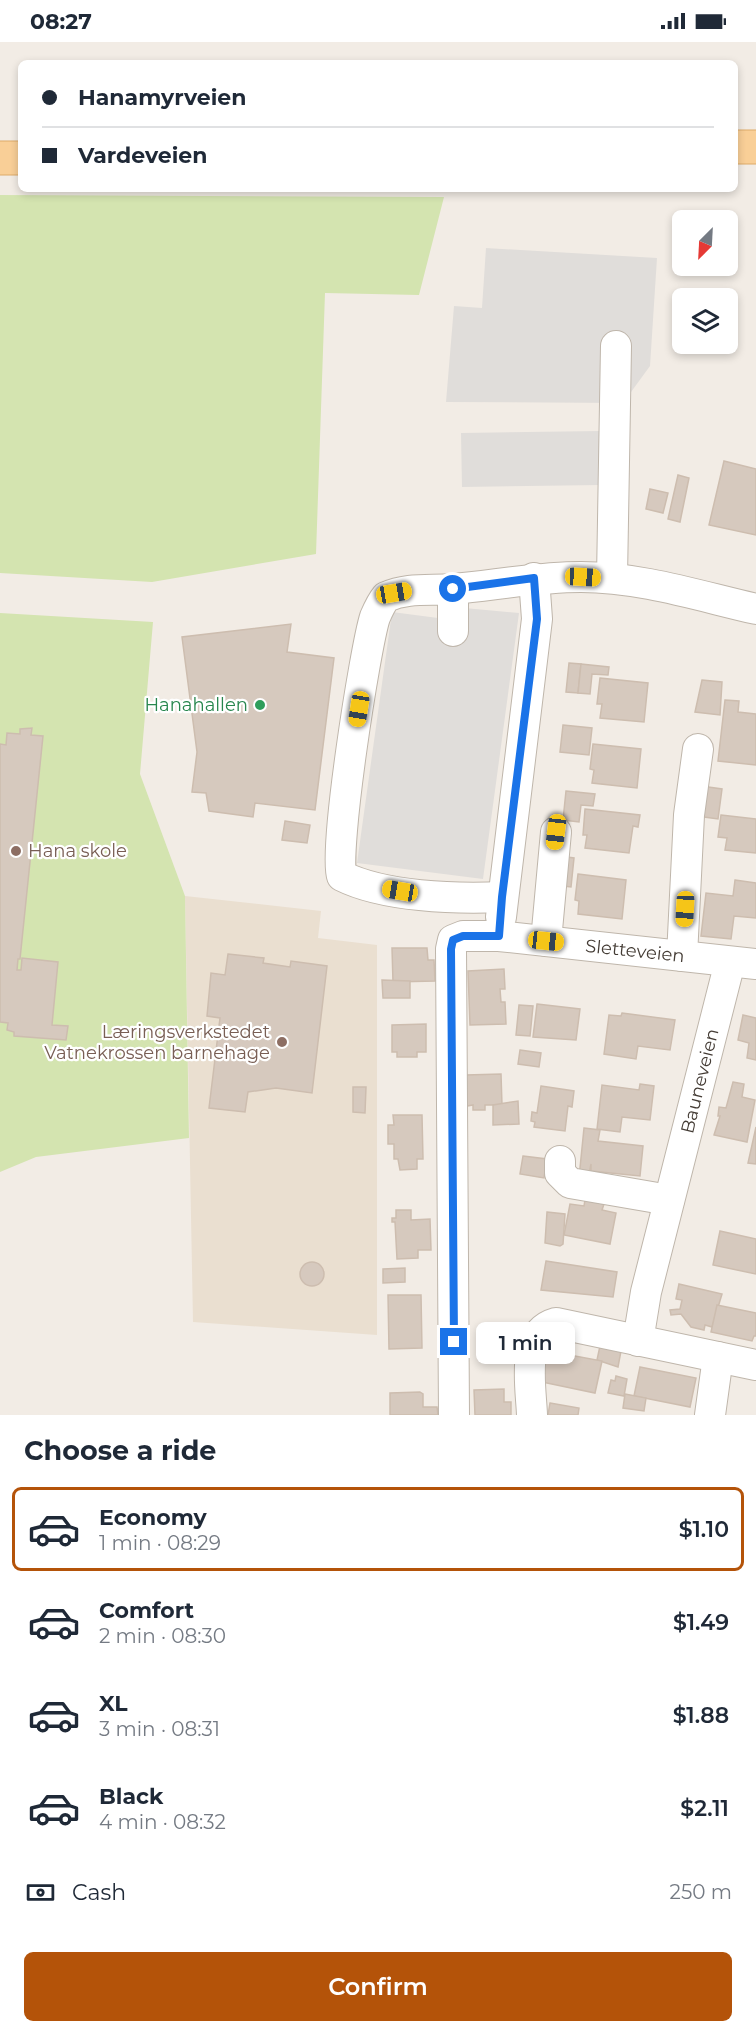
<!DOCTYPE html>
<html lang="en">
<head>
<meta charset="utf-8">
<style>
	:root { --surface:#fff; --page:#f2f2f3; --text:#1f2937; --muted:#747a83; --line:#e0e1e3; --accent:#b45309 }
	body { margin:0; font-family:Montserrat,sans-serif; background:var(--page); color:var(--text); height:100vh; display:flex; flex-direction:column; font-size:22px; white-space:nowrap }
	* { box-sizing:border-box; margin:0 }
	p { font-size:20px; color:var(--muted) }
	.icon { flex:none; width:33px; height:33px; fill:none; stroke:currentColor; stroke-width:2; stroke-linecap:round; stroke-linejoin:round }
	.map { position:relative; height:1373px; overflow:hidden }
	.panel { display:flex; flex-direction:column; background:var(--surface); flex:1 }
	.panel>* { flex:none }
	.hud { position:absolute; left:18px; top:18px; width:720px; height:132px; border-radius:9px; box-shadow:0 3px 9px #0003; display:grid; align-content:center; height:132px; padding:0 24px; background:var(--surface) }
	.needle { width:39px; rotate:204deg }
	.fabs { position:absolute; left:672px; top:168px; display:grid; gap:12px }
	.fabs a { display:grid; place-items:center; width:66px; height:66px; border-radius:9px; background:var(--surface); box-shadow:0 3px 9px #0003; font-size:30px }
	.end { position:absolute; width:27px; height:27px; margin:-14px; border:8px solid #1a73e8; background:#fff; box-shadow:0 0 0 3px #fff }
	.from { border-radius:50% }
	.bubble { position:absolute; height:42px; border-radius:9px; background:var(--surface); box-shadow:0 3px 9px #0003; font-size:20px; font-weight:600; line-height:42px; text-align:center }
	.car { position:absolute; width:18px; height:36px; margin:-18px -9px; border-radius:8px; box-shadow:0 0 4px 2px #0007; background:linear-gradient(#f5c518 24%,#345 0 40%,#f5c518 0 76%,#345 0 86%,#f5c518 0) }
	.hud b { display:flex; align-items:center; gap:21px; height:57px; font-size:22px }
	.hud b+b { border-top:2px solid var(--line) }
	.hud i { width:15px; height:15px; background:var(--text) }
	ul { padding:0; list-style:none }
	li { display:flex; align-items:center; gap:18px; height:84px; margin:0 12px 9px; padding:0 12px; border:3px solid transparent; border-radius:9px }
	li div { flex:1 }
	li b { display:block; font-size:22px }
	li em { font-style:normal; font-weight:600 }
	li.current { border-color:var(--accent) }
	li>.icon { width:54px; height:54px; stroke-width:1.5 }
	h2 { padding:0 24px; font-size:27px; line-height:72px }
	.pay { display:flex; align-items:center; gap:15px; height:66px; padding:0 24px; font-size:22px }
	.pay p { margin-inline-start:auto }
	.button { display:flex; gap:12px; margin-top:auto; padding:12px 24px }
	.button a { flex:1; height:69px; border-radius:9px; background:var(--accent); color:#fff; font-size:24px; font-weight:600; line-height:69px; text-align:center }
	.status { display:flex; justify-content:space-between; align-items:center; height:42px; padding:0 30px; background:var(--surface); direction:ltr }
	.status svg { height:16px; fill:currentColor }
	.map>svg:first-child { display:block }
	.education { fill:#eadfd0 }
	.green { fill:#d4e4b0 }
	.parking { fill:#e0ddda }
	.building { fill:#d6c9be; stroke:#cdbdaf; stroke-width:1.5 }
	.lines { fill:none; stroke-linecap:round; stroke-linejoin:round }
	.minor-casing { stroke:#bfb6ab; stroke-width:32 }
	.major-casing { stroke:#ddaa68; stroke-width:35 }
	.minor { stroke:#fff; stroke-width:30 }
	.major { stroke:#f9cf97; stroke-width:33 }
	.route { stroke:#1a73e8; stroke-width:8 }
	.leisure-dot { fill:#2e9e5b; stroke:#fff; stroke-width:2 }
	.education-dot { fill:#8d6e63; stroke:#fff; stroke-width:2 }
	.labels { text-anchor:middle; stroke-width:4.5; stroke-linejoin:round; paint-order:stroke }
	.leisure-label { font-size:18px; fill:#27864d; stroke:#fff; text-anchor:end }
	.education-label { font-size:18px; fill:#785e54; stroke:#fff; text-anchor:start }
	.street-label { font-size:18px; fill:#443c35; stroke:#fff }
</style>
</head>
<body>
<div class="status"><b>08:27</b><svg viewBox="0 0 49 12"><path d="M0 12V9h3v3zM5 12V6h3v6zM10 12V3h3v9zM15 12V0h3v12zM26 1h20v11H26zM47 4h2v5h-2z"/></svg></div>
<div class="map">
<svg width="756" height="1373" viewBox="0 0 756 1373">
	<rect width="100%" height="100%" fill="#f2ece5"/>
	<path class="education" d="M 185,854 L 321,869 L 318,896 L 377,903 L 377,1293 L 193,1280 Z"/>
	<g class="green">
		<path d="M 0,153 L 444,155 L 419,253 L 325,251 L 316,512 L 152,540 L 0,531 Z"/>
		<path d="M 0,571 L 153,580 L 140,732 L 185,854 L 189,1096 L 36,1115 L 0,1130 Z"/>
	</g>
	<g class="parking">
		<path d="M 486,206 L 657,216 L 650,324 L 623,361 L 446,360 L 454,264 L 482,266 Z"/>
		<path d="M 601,389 L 601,443 L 462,445 L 461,391 Z"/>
		<path d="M 443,564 L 519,571 L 483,837 L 357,821 L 392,570 L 438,576 Z"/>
	</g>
	<g class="building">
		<path d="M 724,419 L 756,427 L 756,493 L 709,483 Z"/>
		<path d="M 678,433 L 689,436 L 680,480 L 668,477 Z"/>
		<path d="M 650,447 L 668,451 L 663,471 L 646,467 Z"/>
		<path d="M 291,582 L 287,610 L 334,616 L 315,768 L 255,761 L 253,775 L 209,769 L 206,751 L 192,750 L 197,710 L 182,595 Z"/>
		<path d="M 569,621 L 581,622 L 578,651 L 566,650 Z"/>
		<path d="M 581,622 L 609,625 L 608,633 L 592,632 L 590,652 L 578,651 Z"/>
		<path d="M 600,636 L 648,641 L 644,680 L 600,676 L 602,662 L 597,662 Z"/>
		<path d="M 702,638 L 722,640 L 720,673 L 695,670 Z"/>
		<path d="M 725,658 L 739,659 L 738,670 L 756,672 L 756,723 L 718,719 Z"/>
		<path d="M 563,683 L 592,686 L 589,713 L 560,710 Z"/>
		<path d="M 32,686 L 31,693 L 43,694 L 20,917 L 18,917 L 17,928 L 21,928 L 22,916 L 58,920 L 52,983 L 68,984 L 66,998 L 14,994 L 14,990 L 7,988 L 8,981 L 0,980 L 0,702 L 6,703 L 7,691 L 20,692 L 20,687 Z"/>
		<path d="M 593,702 L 641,707 L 637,746 L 592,741 L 594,728 L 590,727 Z"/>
		<path d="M 701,744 L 722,747 L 718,777 L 697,774 Z"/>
		<path d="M 566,749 L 595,752 L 593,764 L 581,763 L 579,780 L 563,778 Z"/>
		<path d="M 585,767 L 640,773 L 638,785 L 633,784 L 629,811 L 585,806 L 587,793 L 583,793 Z"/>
		<path d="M 721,773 L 756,777 L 756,811 L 725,808 L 727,796 L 718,795 Z"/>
		<path d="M 285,779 L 310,783 L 307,801 L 282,798 Z"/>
		<path d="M 559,814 L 574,816 L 571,845 L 555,843 Z"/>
		<path d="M 578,832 L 626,838 L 622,877 L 578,872 L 579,859 L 575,858 Z"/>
		<path d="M 735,838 L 756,841 L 756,876 L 734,874 L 731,897 L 701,894 L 706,851 L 733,854 Z"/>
		<path d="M 392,906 L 427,906 L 428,918 L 434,918 L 435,939 L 393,940 Z"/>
		<path d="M 228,912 L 264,916 L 263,921 L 290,925 L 291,919 L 327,924 L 312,1051 L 276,1046 L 248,1050 L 245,1070 L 209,1066 L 220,976 L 207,974 L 211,931 L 225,933 Z"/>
		<path d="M 504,927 L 505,947 L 500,947 L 501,960 L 505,960 L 506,982 L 470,983 L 468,929 Z"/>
		<path d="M 382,938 L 410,939 L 410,956 L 383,956 Z"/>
		<path d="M 537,962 L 580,967 L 576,998 L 533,995 Z"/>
		<path d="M 519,963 L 533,964 L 530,994 L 516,993 Z"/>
		<path d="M 622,971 L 675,978 L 670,1008 L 638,1004 L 636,1017 L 604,1012 L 609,973 L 621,974 Z"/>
		<path d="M 743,973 L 756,976 L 756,1018 L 747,1016 L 749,1001 L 738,998 Z"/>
		<path d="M 426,982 L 426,1010 L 417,1010 L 417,1015 L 397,1015 L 397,1010 L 392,1010 L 392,983 Z"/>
		<path d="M 520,1008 L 541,1011 L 539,1025 L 518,1022 Z"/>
		<path d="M 501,1032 L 502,1063 L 485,1063 L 485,1068 L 473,1068 L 473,1063 L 467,1064 L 466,1033 Z"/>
		<path d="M 733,1040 L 744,1042 L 742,1055 L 755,1058 L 747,1100 L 714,1093 L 720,1074 L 718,1074 L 719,1065 L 726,1066 Z"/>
		<path d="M 640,1042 L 654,1044 L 650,1078 L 622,1075 L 620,1090 L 597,1087 L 602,1043 L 639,1048 Z"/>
		<path d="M 541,1044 L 574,1049 L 572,1065 L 568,1064 L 565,1089 L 534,1085 L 535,1080 L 531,1079 L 532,1070 L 537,1071 Z"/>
		<path d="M 353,1045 L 366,1045 L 365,1071 L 353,1070 Z"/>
		<path d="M 518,1059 L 519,1082 L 493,1083 L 493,1063 Z"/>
		<path d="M 393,1073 L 422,1073 L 423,1117 L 417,1117 L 417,1127 L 400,1128 L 398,1117 L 394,1117 L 394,1102 L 388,1102 L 388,1083 L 394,1083 Z"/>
		<path d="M 756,1085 L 756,1122 L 748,1121 Z"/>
		<path d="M 584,1086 L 600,1088 L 598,1099 L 643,1104 L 640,1134 L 591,1129 L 591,1122 L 588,1138 L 579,1136 Z"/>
		<path d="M 523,1114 L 547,1117 L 544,1136 L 520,1132 Z"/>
		<path d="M 585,1158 L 604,1162 L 602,1168 L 616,1171 L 610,1202 L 564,1193 L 570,1162 L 584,1164 Z"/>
		<path d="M 396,1168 L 411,1168 L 411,1178 L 430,1177 L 431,1208 L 418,1208 L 418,1216 L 397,1217 L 395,1180 L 392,1180 L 392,1176 L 396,1176 Z"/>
		<path d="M 547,1170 L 565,1172 L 563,1202 L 560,1204 L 545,1201 Z"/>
		<path d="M 720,1189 L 756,1197 L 756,1232 L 713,1223 Z"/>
		<path d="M 546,1219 L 617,1230 L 613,1255 L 541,1248 Z"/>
		<circle cx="312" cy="1232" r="12"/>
		<path d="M 405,1226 L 405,1240 L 383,1241 L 383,1227 Z"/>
		<path d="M 679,1242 L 722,1252 L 712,1285 L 705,1283 L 704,1288 L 691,1285 L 681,1272 L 671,1273 L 670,1268 L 680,1267 L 682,1258 L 676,1257 Z"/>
		<path d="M 388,1253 L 421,1253 L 422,1306 L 389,1307 Z"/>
		<path d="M 717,1263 L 756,1271 L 756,1294 L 754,1294 L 752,1299 L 711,1290 Z"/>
		<path d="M 600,1304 L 621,1309 L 618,1325 L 597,1318 Z"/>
		<path d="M 543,1308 L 602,1319 L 595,1351 L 537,1339 Z"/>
		<path d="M 640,1325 L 696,1336 L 690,1365 L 634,1354 Z"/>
		<path d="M 616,1334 L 627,1337 L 624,1354 L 608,1351 L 611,1338 L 615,1339 Z"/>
		<path d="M 504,1347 L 504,1360 L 511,1360 L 511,1373 L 475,1373 L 474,1348 Z"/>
		<path d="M 420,1350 L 423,1352 L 423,1365 L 437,1365 L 438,1373 L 390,1373 L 390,1351 Z"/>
		<path d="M 625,1352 L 646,1356 L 644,1369 L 623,1366 Z"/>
		<path d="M 550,1361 L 579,1366 L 578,1373 L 548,1373 Z"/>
	</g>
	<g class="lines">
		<g class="minor-casing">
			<g id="minor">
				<path d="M 612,536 L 616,304"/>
				<path d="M 453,547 L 453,589"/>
				<path d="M 502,855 C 455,857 384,855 342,834 C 333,812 365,606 375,575 C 378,568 381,561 386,555 C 408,545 430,549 453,547 C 496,543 537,535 581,535 C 640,535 699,554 756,567"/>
				<path d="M 501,875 L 537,577 L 534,536"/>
				<path d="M 546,899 L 556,790"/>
				<path d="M 682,914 L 689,773 L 698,707"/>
				<path d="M 560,1119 L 560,1131 L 570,1141 L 669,1158"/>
				<path d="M 638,1299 L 646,1250 L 730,920"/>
				<path d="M 454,1373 L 451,907 L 453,898 L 463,894 L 499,894 L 756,922"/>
				<path d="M 532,1373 C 531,1344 520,1291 556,1281 L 756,1323"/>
				<path d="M 710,1373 L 718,1315"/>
			</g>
		</g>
		<g class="major-casing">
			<g id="major">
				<path d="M 735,105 L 756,105"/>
				<path d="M 0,116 L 21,116"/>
			</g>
		</g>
		<use href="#minor" class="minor"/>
		<use href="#major" class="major"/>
	</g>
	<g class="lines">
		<path class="route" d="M 453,547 L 534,536 L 537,577 L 502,855 L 499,894 L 463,894 L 453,898 L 451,907 L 454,1300"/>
	</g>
	<circle class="leisure-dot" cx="260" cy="663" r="6"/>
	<g class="education-dot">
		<circle cx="16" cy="809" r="6"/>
		<circle cx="282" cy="1000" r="6"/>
	</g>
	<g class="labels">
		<g class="leisure-label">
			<text x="248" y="669">Hanahallen</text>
		</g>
		<g class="education-label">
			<text x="28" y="815">Hana skole</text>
			<text x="270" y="996" text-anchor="end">Læringsverkstedet<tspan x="270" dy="21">Vatnekrossen barnehage</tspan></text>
		</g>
		<g class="street-label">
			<text transform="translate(635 909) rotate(6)" y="6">Sletteveien</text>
			<text transform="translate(700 1039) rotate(-76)" y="6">Bauneveien</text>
		</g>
	</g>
</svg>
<div class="fabs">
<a><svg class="needle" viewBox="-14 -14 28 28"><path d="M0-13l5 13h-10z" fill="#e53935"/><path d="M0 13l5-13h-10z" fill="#747a83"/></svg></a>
<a><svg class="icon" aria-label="layers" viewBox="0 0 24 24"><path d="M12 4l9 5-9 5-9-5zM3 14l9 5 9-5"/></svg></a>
</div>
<i class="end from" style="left:453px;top:547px"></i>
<i class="end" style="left:454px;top:1300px"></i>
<div class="bubble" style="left:476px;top:1280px;width:99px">1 min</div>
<i class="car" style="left:583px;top:535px;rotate:93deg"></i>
<i class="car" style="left:394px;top:551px;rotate:80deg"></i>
<i class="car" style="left:359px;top:667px;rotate:189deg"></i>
<i class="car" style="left:556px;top:790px;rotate:187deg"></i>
<i class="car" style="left:400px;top:849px;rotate:280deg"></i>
<i class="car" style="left:685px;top:867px;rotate:183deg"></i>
<i class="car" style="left:546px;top:899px;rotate:96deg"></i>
<div class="hud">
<b><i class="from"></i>Hanamyrveien</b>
<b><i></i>Vardeveien</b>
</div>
</div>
<section class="panel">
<h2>Choose a ride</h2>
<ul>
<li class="current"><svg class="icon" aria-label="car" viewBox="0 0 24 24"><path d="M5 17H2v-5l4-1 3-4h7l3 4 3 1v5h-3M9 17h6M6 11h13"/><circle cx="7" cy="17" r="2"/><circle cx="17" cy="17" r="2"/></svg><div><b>Economy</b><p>1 min · 08:29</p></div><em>$1.10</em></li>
<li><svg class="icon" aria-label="car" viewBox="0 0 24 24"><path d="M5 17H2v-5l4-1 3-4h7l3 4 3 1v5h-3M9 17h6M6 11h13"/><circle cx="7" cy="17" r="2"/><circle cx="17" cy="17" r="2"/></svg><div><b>Comfort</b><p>2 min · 08:30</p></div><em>$1.49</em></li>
<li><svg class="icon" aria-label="car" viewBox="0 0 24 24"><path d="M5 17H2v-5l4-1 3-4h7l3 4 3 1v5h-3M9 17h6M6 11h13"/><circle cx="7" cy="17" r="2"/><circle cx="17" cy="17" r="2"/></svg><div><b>XL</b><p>3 min · 08:31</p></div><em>$1.88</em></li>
<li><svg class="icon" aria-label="car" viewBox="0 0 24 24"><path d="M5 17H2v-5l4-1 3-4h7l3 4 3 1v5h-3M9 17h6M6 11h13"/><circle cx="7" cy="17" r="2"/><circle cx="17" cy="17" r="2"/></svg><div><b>Black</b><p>4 min · 08:32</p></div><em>$2.11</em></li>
</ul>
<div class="pay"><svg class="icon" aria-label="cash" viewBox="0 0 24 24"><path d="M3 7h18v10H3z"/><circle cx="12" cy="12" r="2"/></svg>Cash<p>250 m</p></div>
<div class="button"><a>Confirm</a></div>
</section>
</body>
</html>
